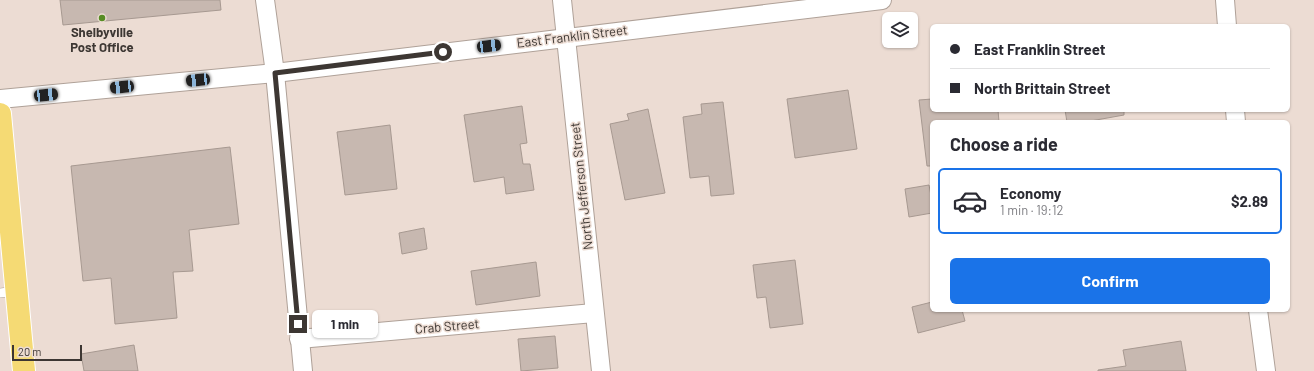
<!DOCTYPE html>
<html lang="en">
<head>
<meta charset="utf-8">
<style>
	:root { --surface:#fff; --page:#f2f2f3; --text:#2b2b33; --muted:#7c7c81; --line:#e1e1e2; --accent:#1a73e8 }
	body { margin:0; font-family:Barlow,sans-serif; background:var(--page); color:var(--text); height:100vh; display:flex; flex-direction:column; font-size:15px; white-space:nowrap }
	* { box-sizing:border-box; margin:0 }
	p { font-size:13px; color:var(--muted) }
	.icon { flex:none; width:22px; height:22px; fill:none; stroke:currentColor; stroke-width:2; stroke-linecap:round; stroke-linejoin:round }
	.map { position:relative; flex:1; overflow:hidden }
	.panel { position:absolute; left:930px; top:120px; width:360px; height:192px; display:flex; flex-direction:column; background:var(--surface); border-radius:6px; box-shadow:0 1px 3px #0004 }
	.panel>* { flex:none }
	.banner { position:absolute; left:930px; top:24px; width:360px; height:88px; border-radius:6px; box-shadow:0 1px 3px #0004; display:grid; align-content:center; height:88px; padding:0 20px; background:var(--surface) }
	.fabs { position:absolute; left:882px; top:12px; display:grid; gap:8px }
	.fabs a { display:grid; place-items:center; width:36px; height:36px; border-radius:6px; background:var(--surface); box-shadow:0 1px 3px #0004; font-size:20px }
	.scale { position:absolute; left:12px; bottom:10px; width:70px; box-sizing:border-box; padding-left:4px; border:2px solid #3d3733; border-top:0; font-size:11px; line-height:14px; white-space:nowrap; color:#3d3733; -webkit-text-stroke:3px #ecdcd3; paint-order:stroke }
	.end { position:absolute; width:18px; height:18px; margin:-9px; border:5px solid #3d3733; background:#fff; box-shadow:0 0 0 2px #fff }
	.from { border-radius:50% }
	.bubble { position:absolute; height:28px; border-radius:6px; background:var(--surface); box-shadow:0 1px 3px #0004; font-size:13px; font-weight:700; line-height:28px; text-align:center }
	.car { position:absolute; width:12px; height:24px; margin:-12px -6px; border-radius:5px; box-shadow:0 0 3px 1px #0007; background:linear-gradient(#222 24%,#8ab4d8 0 40%,#222 0 76%,#8ab4d8 0 86%,#222 0) }
	.banner b { display:flex; align-items:center; gap:14px; height:38px; font-size:15px }
	.banner b+b { border-top:1px solid var(--line) }
	.banner i { width:10px; height:10px; background:var(--text) }
	ul { padding:0; list-style:none }
	li { display:flex; align-items:center; gap:12px; height:66px; margin:0 8px 6px; padding:0 12px; border:2px solid var(--line); border-radius:6px }
	li div { flex:1 }
	li b { display:block; font-size:15px }
	li em { font-style:normal; font-weight:700 }
	li.current { border-color:var(--accent) }
	li>.icon { width:36px; height:36px; stroke-width:1.5 }
	h2 { padding:0 20px; font-size:18px; line-height:48px }
	.action { display:flex; gap:8px; margin-top:auto; padding:8px 20px }
	.action a { flex:1; height:46px; border-radius:6px; background:var(--accent); color:#fff; font-size:16px; font-weight:700; line-height:46px; text-align:center }
	.map>svg:first-child { display:block }
	.building { fill:#c7b8b0; stroke:#a79991 }
	.lines { fill:none; stroke-linecap:round; stroke-linejoin:round }
	.lane-casing { stroke:#afa198; stroke-width:10 }
	.street-casing { stroke:#afa198; stroke-width:20 }
	.primary-casing { stroke:#fff; stroke-width:24 }
	.lane { stroke:#fff; stroke-width:9 }
	.street { stroke:#fff; stroke-width:18 }
	.primary { stroke:#f5da74; stroke-width:22 }
	.route { stroke:#3d3733; stroke-width:5 }
	.poi-dot { fill:#578c24; stroke:#ecdcd3; stroke-width:1.5 }
	.labels { text-anchor:middle; stroke-width:3; stroke-linejoin:round; paint-order:stroke }
	.poi-label { font-size:13px; font-weight:bold; fill:#3d3733; stroke:#ecdcd3 }
	.street-label { font-size:13px; fill:#3d3733; stroke:#ecdcd3 }
</style>
</head>
<body>
<div class="map">
<svg width="1314" height="371" viewBox="0 0 1314 371">
	<rect width="100%" height="100%" fill="#ecdcd3"/>
	<g class="building">
		<path d="M 60,0 L 220,0 L 221,10 L 63,25 Z"/>
		<path d="M 848,90 L 857,149 L 795,158 L 787,99 Z"/>
		<path d="M 932,99 L 932,110 L 998,110 L 999,122 L 932,122 L 932,166 L 927,166 L 919,100 Z"/>
		<path d="M 723,102 L 734,194 L 711,196 L 709,176 L 690,178 L 683,117 L 702,114 L 701,104 Z"/>
		<path d="M 522,106 L 527,143 L 520,144 L 523,164 L 530,164 L 534,190 L 506,194 L 504,177 L 474,182 L 464,115 Z"/>
		<path d="M 648,109 L 665,193 L 625,200 L 610,124 L 629,120 L 627,114 Z"/>
		<path d="M 1065,110 L 1124,110 L 1124,115 L 1085,122 L 1067,122 Z"/>
		<path d="M 390,125 L 397,189 L 345,195 L 337,132 Z"/>
		<path d="M 230,147 L 239,224 L 189,230 L 193,271 L 173,272 L 177,318 L 115,324 L 111,278 L 83,281 L 71,166 Z"/>
		<path d="M 929,185 L 932,201 L 932,213 L 909,217 L 905,189 Z"/>
		<path d="M 424,228 L 427,249 L 402,254 L 399,233 Z"/>
		<path d="M 795,260 L 803,324 L 770,328 L 766,297 L 757,298 L 753,265 Z"/>
		<path d="M 536,262 L 540,296 L 476,305 L 471,271 Z"/>
		<path d="M 932,302 L 932,310 L 962,310 L 965,321 L 918,333 L 912,307 Z"/>
		<path d="M 555,336 L 558,368 L 521,371 L 518,339 Z"/>
		<path d="M 1181,341 L 1186,371 L 1098,371 L 1098,370 L 1126,366 L 1123,350 Z"/>
		<path d="M 134,345 L 138,371 L 84,371 L 81,354 Z"/>
	</g>
	<g class="lines">
		<g class="lane-casing">
			<path id="lane" d="M 0,293 L 16,291"/>
		</g>
		<g class="street-casing">
			<g id="street">
				<path d="M 265,0 L 275,73 L 303,371"/>
				<path d="M 562,0 L 601,371"/>
				<path d="M 1225,0 L 1227,26"/>
				<path d="M 0,99 L 275,73 L 882,0"/>
				<path d="M 1235,110 L 1236,122"/>
				<path d="M 1258,310 L 1266,371"/>
				<path d="M 299,339 L 594,313"/>
			</g>
		</g>
		<g class="primary-casing">
			<path id="primary" d="M 0,114 L 24,371"/>
		</g>
		<use href="#lane" class="lane"/>
		<use href="#street" class="street"/>
		<use href="#primary" class="primary"/>
	</g>
	<g class="lines">
		<path class="route" d="M 298,324 L 275,73 L 443,52"/>
	</g>
	<circle class="poi-dot" cx="102" cy="18" r="4"/>
	<g class="labels">
		<g class="poi-label">
			<text x="102" y="37">Shelbyville<tspan x="102" dy="15">Post Office</tspan></text>
		</g>
		<g class="street-label">
			<text transform="translate(572 36) rotate(-7)" y="5">East Franklin Street</text>
			<text transform="translate(581 186) rotate(-96)" y="5">North Jefferson Street</text>
			<text transform="translate(447 326) rotate(-5)" y="5">Crab Street</text>
		</g>
	</g>
</svg>
<div class="fabs">
<a><svg class="icon" aria-label="layers" viewBox="0 0 24 24"><path d="M12 4l9 5-9 5-9-5zM3 14l9 5 9-5"/></svg></a>
</div>
<div class="scale">20 m</div>
<i class="end from" style="left:443px;top:52px"></i>
<i class="end" style="left:298px;top:324px"></i>
<div class="bubble" style="left:312px;top:310px;width:66px">1 min</div>
<i class="car" style="left:489px;top:46px;rotate:83deg"></i>
<i class="car" style="left:198px;top:80px;rotate:264deg"></i>
<i class="car" style="left:122px;top:87px;rotate:264deg"></i>
<i class="car" style="left:46px;top:95px;rotate:84deg"></i>
<div class="banner">
<b><i class="from"></i>East Franklin Street</b>
<b><i></i>North Brittain Street</b>
</div>
<section class="panel">
<h2>Choose a ride</h2>
<ul>
<li class="current"><svg class="icon" aria-label="car" viewBox="0 0 24 24"><path d="M5 17H2v-5l4-1 3-4h7l3 4 3 1v5h-3M9 17h6M6 11h13"/><circle cx="7" cy="17" r="2"/><circle cx="17" cy="17" r="2"/></svg><div><b>Economy</b><p>1 min · 19:12</p></div><em>$2.89</em></li>
</ul>
<div class="action"><a>Confirm</a></div>
</section>
</div>
</body>
</html>
